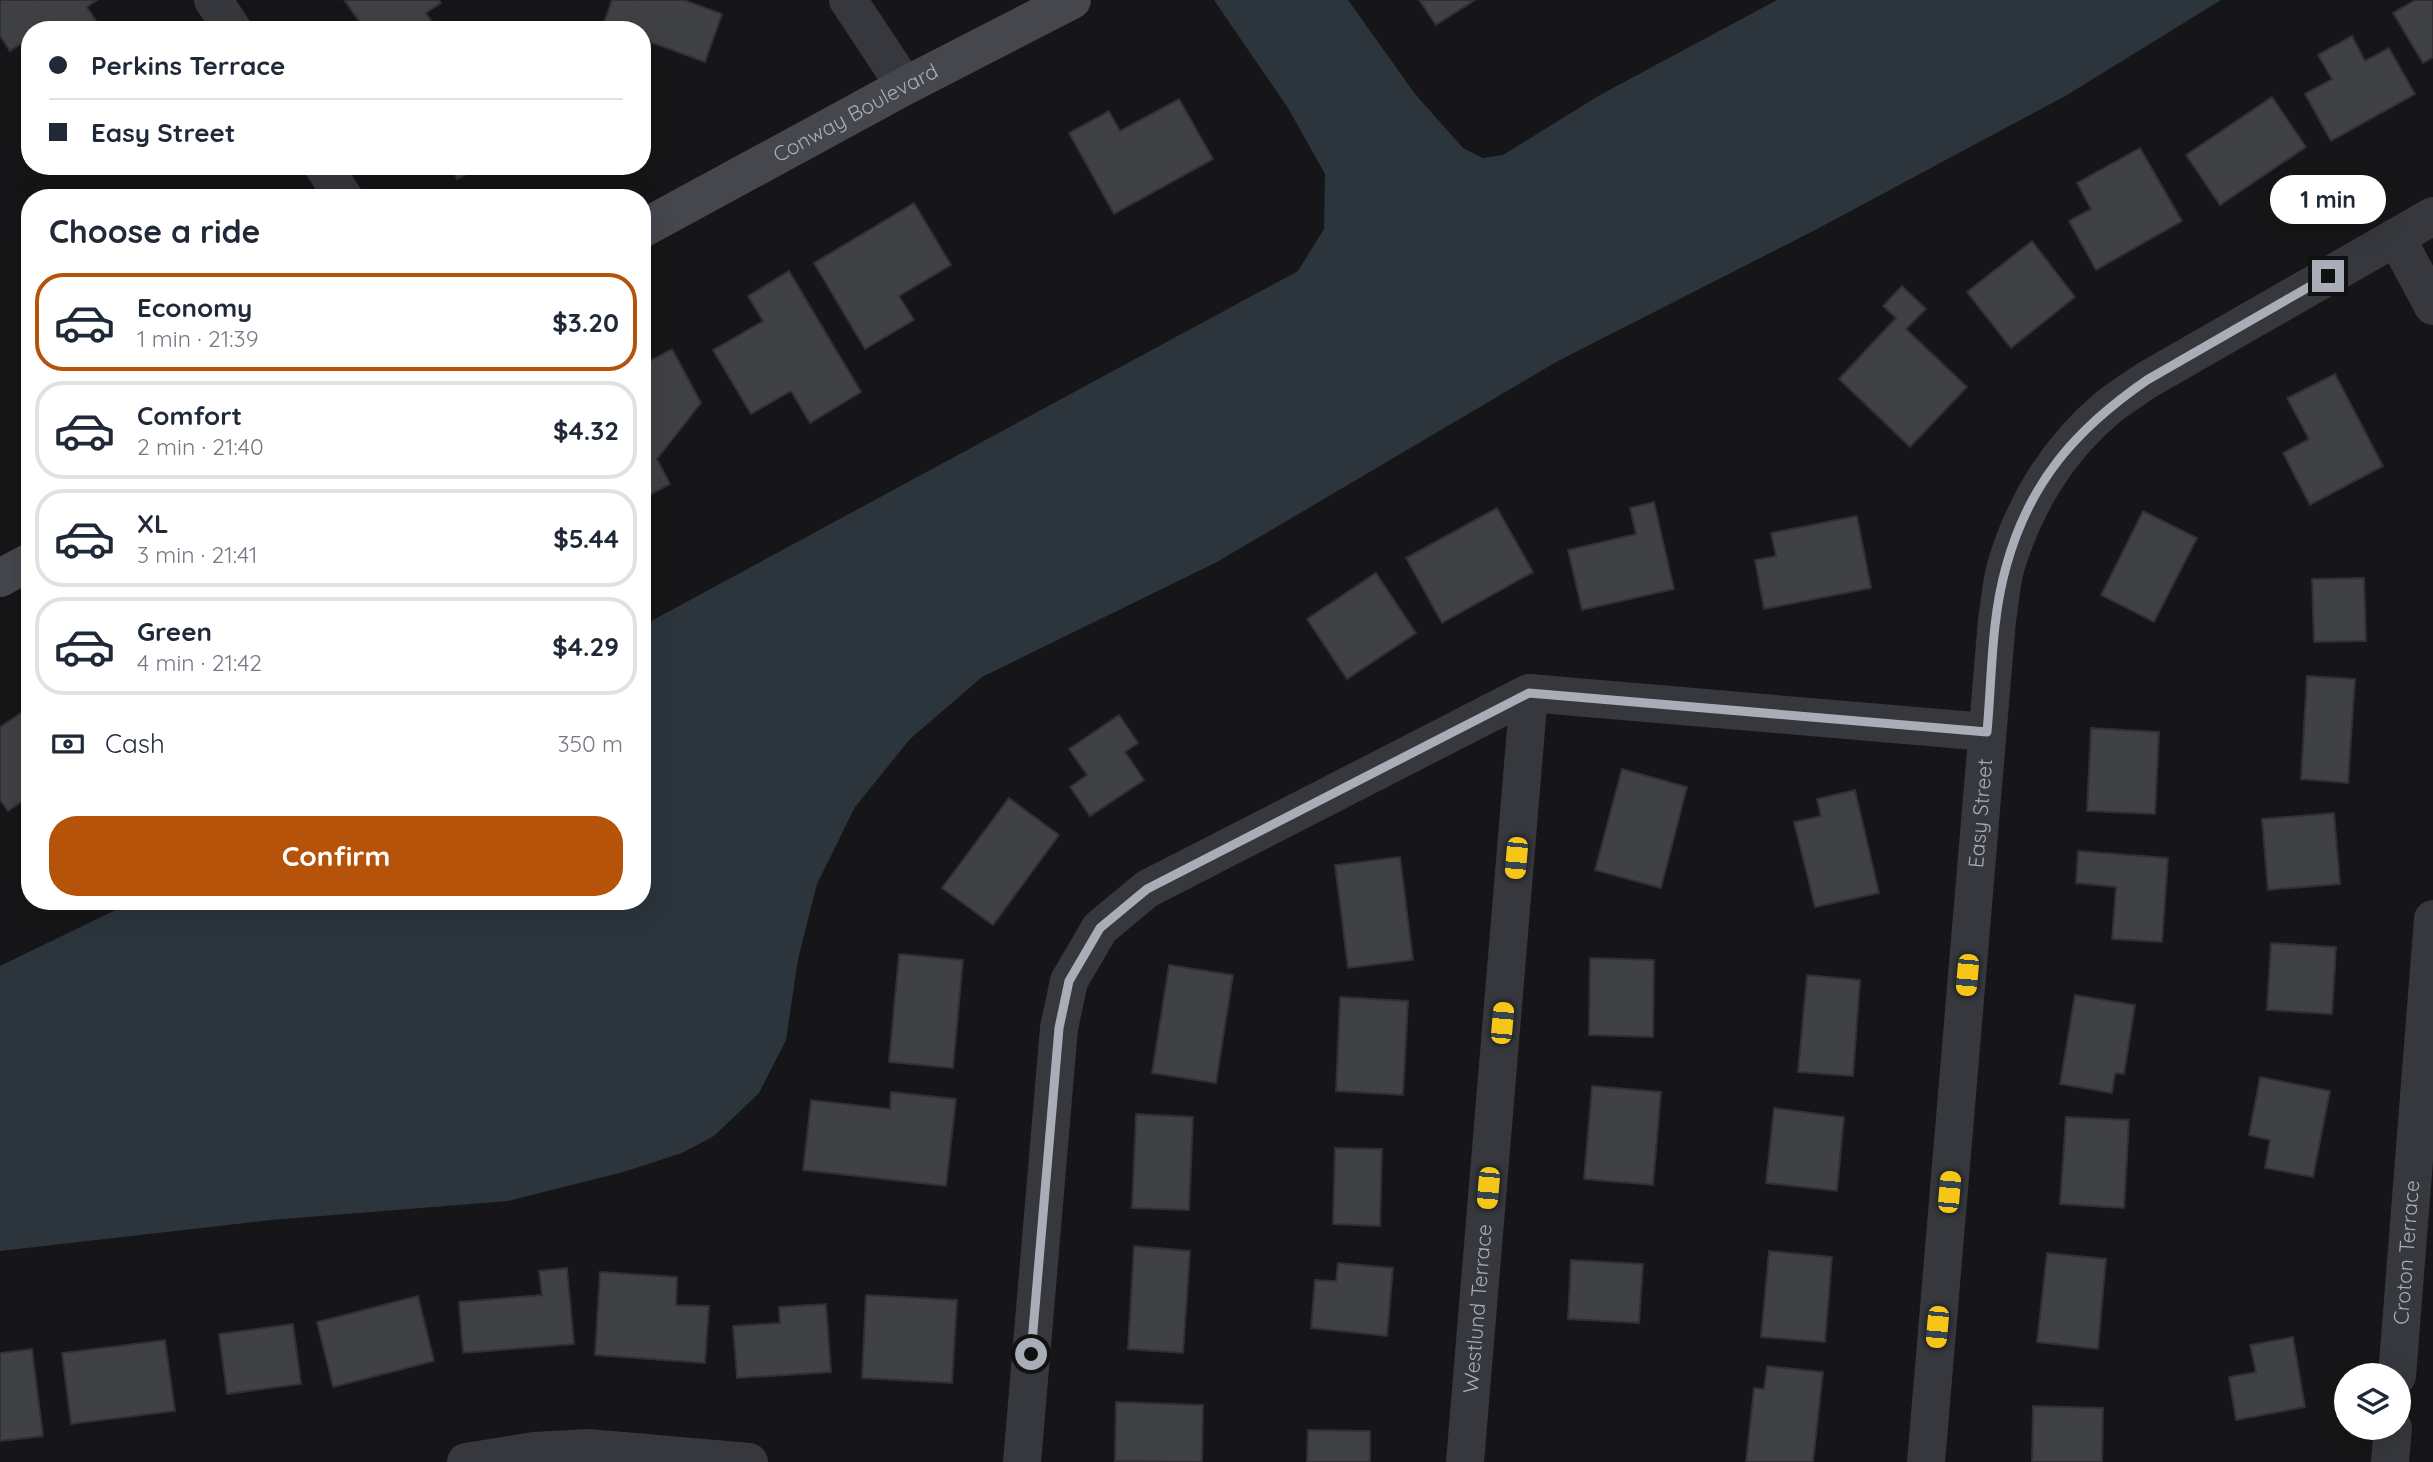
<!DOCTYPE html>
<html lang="en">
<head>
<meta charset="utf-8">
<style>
	:root { --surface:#fff; --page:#f6f6f7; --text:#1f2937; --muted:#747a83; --line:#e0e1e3; --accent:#b45309 }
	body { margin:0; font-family:Quicksand,sans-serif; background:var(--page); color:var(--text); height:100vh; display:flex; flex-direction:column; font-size:26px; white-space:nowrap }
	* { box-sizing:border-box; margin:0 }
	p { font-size:23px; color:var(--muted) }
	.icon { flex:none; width:38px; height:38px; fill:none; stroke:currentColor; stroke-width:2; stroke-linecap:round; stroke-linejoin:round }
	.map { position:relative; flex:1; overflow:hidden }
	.panel { position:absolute; left:21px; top:189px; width:630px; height:721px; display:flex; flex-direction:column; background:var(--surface); border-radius:28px; box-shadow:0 7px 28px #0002 }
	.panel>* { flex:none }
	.hud { position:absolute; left:21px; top:21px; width:630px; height:154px; border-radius:28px; box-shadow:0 7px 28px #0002; display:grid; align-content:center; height:154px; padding:0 28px; background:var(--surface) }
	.buttons { position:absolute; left:2334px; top:1363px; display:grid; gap:14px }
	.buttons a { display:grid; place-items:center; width:77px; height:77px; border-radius:50%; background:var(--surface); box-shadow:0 7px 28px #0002; font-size:35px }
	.end { position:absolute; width:32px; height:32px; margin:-16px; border:9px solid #a8adb8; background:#111; box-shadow:0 0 0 4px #111 }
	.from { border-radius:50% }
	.bubble { position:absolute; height:49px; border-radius:24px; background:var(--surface); box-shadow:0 7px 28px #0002; font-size:23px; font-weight:700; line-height:49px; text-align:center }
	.car { position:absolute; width:21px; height:42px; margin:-21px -10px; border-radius:9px; box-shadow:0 0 5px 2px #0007; background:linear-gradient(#f5c518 24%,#345 0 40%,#f5c518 0 76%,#345 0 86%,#f5c518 0) }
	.hud b { display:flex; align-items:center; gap:24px; height:66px; font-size:26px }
	.hud b+b { border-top:2px solid var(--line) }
	.hud i { width:18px; height:18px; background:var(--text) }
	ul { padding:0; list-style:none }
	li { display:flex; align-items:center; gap:21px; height:98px; margin:0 14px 10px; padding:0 14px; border:4px solid var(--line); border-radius:28px }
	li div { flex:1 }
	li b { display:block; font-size:26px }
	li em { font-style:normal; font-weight:700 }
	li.selected { border-color:var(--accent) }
	li>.icon { width:63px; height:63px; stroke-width:1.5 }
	h2 { padding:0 28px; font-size:32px; line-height:84px }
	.pay { display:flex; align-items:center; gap:18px; height:77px; padding:0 28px; font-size:26px }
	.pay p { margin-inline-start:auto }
	.cta { display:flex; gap:14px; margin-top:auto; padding:14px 28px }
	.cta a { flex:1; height:80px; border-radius:28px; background:var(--accent); color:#fff; font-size:28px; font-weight:700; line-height:80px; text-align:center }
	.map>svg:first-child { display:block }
	.water { fill:#2c353c }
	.building { fill:#404145; stroke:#303034; stroke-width:2 }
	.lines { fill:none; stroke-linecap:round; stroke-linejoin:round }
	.street { stroke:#37383d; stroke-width:38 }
	.secondary { stroke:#45474d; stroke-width:38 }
	.route { stroke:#a8adb8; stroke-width:9 }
	.labels { text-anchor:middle; stroke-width:7; stroke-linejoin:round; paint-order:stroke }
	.street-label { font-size:21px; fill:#a8adb8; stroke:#111113 }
</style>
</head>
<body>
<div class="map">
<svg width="2433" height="1462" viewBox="0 0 2433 1462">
	<rect width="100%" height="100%" fill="#161618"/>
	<path class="water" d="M 1214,0 L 1348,0 L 1415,94 L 1463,148 L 1483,158 L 1503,155 L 1600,95 L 1777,0 L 2221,0 L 2067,95 L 1817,229 L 1558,361 L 1217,562 L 982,677 L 910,739 L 855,807 L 817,884 L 798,959 L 786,1040 L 759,1093 L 714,1136 L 682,1153 L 623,1172 L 508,1201 L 271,1220 L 0,1251 L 0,966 L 134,901 L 642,901 L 642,626 L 1298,271 L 1324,229 L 1325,174 L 1288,108 Z"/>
	<g class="building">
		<path d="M 0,0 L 97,0 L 87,7 L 102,30 L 30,30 L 30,38 L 10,51 L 0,36 Z"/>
		<path d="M 344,0 L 439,0 L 441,3 L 426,13 L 437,30 L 361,30 L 364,28 Z"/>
		<path d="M 612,0 L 684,0 L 722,14 L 705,62 L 642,39 L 642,30 L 616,30 L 603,25 Z"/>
		<path d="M 1419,0 L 1475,0 L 1436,25 Z"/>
		<path d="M 2415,0 L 2433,0 L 2433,57 L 2423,63 L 2393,13 Z"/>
		<path d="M 2352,36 L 2365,61 L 2389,48 L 2415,94 L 2331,141 L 2305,94 L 2332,79 L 2318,55 Z"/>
		<path d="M 2272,97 L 2306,147 L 2220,205 L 2186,155 Z"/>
		<path d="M 1179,99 L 1213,159 L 1114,214 L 1069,133 L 1109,111 L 1120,131 Z"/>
		<path d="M 2140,148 L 2182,221 L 2096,270 L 2069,221 L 2091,209 L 2077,183 Z"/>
		<path d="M 451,166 L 483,166 L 457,179 Z"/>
		<path d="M 914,203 L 951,265 L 899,296 L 914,320 L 865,349 L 814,263 Z"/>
		<path d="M 2032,241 L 2075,297 L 2011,348 L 1967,292 Z"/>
		<path d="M 789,271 L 861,392 L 810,423 L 791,391 L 751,414 L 713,350 L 763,321 L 748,296 Z"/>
		<path d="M 1902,286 L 1926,309 L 1906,329 L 1967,387 L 1910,447 L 1839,379 L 1896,318 L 1883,306 Z"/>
		<path d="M 672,349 L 701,403 L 657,459 L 670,484 L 642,499 L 642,365 Z"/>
		<path d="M 2335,374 L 2383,466 L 2310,505 L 2283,453 L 2309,439 L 2287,398 Z"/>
		<path d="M 1654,502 L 1674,589 L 1582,610 L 1568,550 L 1636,534 L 1630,508 Z"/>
		<path d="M 1497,508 L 1533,572 L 1442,623 L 1406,558 Z"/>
		<path d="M 2143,511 L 2197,538 L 2154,622 L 2101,595 Z"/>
		<path d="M 1857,516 L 1871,588 L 1764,609 L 1755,560 L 1776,556 L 1771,533 Z"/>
		<path d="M 1376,573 L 1416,633 L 1347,679 L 1307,619 Z"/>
		<path d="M 2364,578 L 2366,641 L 2314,642 L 2312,579 Z"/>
		<path d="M 2307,676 L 2355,679 L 2348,783 L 2301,779 Z"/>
		<path d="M 30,707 L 30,796 L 8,811 L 0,800 L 0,727 Z"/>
		<path d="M 1119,715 L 1138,743 L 1125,752 L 1144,780 L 1090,816 L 1070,787 L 1087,775 L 1069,749 Z"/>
		<path d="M 2091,728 L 2159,732 L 2155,814 L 2087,811 Z"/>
		<path d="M 1622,769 L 1687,787 L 1661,888 L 1595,870 Z"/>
		<path d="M 1855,790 L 1879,893 L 1815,907 L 1794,822 L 1821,816 L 1817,799 Z"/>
		<path d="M 1009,798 L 1059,835 L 993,925 L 942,888 Z"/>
		<path d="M 2334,813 L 2340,884 L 2268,890 L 2262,819 Z"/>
		<path d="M 2078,851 L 2168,858 L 2162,942 L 2112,939 L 2116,887 L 2076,883 Z"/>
		<path d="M 1400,857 L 1413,960 L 1348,968 L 1335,865 Z"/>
		<path d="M 2271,943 L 2336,947 L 2332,1014 L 2267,1010 Z"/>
		<path d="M 899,954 L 963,960 L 953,1068 L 889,1062 Z"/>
		<path d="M 1590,958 L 1654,960 L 1653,1037 L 1589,1035 Z"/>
		<path d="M 1169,965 L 1233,975 L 1216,1083 L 1152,1073 Z"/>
		<path d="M 1807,975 L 1860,980 L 1853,1076 L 1798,1072 Z"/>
		<path d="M 2075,995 L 2135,1005 L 2124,1074 L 2115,1073 L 2112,1093 L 2060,1084 Z"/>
		<path d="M 1340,997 L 1408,1001 L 1403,1095 L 1336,1091 Z"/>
		<path d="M 2260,1077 L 2330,1091 L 2313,1177 L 2265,1168 L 2270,1140 L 2249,1135 Z"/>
		<path d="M 1592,1086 L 1661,1092 L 1653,1185 L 1584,1179 Z"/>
		<path d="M 891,1092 L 956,1099 L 946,1186 L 803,1170 L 811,1100 L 890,1109 Z"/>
		<path d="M 1774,1108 L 1844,1117 L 1837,1191 L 1766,1183 Z"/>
		<path d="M 1136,1114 L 1193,1117 L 1189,1210 L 1132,1208 Z"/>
		<path d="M 2066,1117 L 2129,1120 L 2124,1208 L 2060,1204 Z"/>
		<path d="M 1335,1148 L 1382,1149 L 1380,1226 L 1333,1224 Z"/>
		<path d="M 1134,1246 L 1190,1251 L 1183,1353 L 1128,1349 Z"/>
		<path d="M 1769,1251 L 1832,1257 L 1825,1342 L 1761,1337 Z"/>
		<path d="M 2047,1253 L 2106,1259 L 2098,1349 L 2037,1342 Z"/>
		<path d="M 1571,1260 L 1643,1264 L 1639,1323 L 1568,1319 Z"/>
		<path d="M 1338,1263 L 1393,1268 L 1387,1336 L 1311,1328 L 1315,1280 L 1336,1281 Z"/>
		<path d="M 567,1268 L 574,1344 L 463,1353 L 459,1302 L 542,1295 L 539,1271 Z"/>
		<path d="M 600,1272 L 677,1277 L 676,1305 L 709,1306 L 705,1363 L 595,1355 Z"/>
		<path d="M 866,1295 L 957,1300 L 952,1383 L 862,1378 Z"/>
		<path d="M 418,1296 L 434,1361 L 333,1387 L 317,1322 Z"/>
		<path d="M 826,1304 L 831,1372 L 737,1378 L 733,1326 L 780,1323 L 779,1307 Z"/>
		<path d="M 293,1324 L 301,1384 L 227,1394 L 219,1334 Z"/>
		<path d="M 2293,1337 L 2305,1407 L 2236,1420 L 2229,1377 L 2256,1372 L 2250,1345 Z"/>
		<path d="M 165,1340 L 175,1411 L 71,1424 L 62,1353 Z"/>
		<path d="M 32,1349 L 43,1436 L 0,1441 L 0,1353 Z"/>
		<path d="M 1767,1366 L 1823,1372 L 1813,1462 L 1746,1462 L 1754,1388 L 1764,1389 Z"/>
		<path d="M 1116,1402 L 1203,1405 L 1202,1462 L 1115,1461 Z"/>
		<path d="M 2033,1406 L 2103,1408 L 2102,1462 L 2032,1462 Z"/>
		<path d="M 1308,1430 L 1370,1431 L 1370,1462 L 1307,1462 Z"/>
	</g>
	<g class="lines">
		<g class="street">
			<path d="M 213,0 L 233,30"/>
			<path d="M 848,0 L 905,86"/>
			<path d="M 323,166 L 344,198"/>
			<path d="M 2396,237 L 2433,306"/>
			<path id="s1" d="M 2397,1376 L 2433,919"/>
			<path d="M 466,1462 L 534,1451 L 588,1448 L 749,1462"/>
			<path d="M 1022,1462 L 1059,1028 L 1069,981 L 1100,928 L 1147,889 L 1529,693 L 1987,732"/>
			<path id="s2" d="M 1465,1462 L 1529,693"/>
			<path id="s3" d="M 1926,1462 L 1997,620 C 2000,602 2001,583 2006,566 C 2024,505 2058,449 2107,408 C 2119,398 2134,389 2147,380 L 2433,216"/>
			<path d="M 2390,1462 L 2393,1428"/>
		</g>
		<g class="secondary">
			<path id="s4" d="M 642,229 L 905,86 L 1072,0"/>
			<path d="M 0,578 L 30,562"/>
		</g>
	</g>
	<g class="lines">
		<path class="route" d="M 1031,1354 L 1059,1028 L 1069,981 L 1100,928 L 1147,889 L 1529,693 L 1987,732 C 1992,678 1991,620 2006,567 C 2029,482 2076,429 2147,380 L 2328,276"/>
	</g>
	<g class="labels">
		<g class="street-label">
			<text dy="7" stroke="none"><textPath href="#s4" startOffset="243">Conway Boulevard</textPath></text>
			<text dy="7" stroke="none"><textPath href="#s3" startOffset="651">Easy Street</textPath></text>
			<text dy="7" stroke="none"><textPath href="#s1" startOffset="124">Croton Terrace</textPath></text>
			<text dy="7" stroke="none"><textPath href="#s2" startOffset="154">Westlund Terrace</textPath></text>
		</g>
	</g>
</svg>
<div class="buttons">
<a><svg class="icon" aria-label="layers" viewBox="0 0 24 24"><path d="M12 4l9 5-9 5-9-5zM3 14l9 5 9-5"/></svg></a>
</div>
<i class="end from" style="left:1031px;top:1354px"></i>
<i class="end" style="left:2328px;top:276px"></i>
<div class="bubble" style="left:2270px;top:175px;width:116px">1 min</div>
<i class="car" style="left:1516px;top:858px;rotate:185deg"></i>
<i class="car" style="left:1967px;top:975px;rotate:185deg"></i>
<i class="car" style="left:1502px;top:1023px;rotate:5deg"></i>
<i class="car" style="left:1488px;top:1188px;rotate:185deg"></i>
<i class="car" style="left:1949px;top:1192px;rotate:5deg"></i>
<i class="car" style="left:1937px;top:1327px;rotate:185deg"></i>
<div class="hud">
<b><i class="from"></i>Perkins Terrace</b>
<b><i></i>Easy Street</b>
</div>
<section class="panel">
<h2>Choose a ride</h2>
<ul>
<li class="selected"><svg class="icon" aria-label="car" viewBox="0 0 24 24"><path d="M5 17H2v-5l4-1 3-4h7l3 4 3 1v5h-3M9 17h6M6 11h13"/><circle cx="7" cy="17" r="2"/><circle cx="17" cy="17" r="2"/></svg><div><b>Economy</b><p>1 min · 21:39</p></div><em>$3.20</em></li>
<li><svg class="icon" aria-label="car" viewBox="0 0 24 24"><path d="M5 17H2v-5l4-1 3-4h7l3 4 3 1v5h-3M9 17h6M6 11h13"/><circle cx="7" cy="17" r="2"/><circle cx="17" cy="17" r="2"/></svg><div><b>Comfort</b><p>2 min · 21:40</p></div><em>$4.32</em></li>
<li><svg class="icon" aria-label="car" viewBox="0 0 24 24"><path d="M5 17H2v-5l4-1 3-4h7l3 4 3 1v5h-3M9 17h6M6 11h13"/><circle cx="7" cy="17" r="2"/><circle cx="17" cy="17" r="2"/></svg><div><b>XL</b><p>3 min · 21:41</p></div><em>$5.44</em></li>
<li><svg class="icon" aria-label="car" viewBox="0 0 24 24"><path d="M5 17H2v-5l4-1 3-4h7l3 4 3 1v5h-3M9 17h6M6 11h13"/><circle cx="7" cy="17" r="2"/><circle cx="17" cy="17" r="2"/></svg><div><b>Green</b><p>4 min · 21:42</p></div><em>$4.29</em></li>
</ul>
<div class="pay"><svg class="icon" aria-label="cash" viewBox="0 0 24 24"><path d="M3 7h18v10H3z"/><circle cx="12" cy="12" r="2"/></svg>Cash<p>350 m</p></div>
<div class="cta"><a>Confirm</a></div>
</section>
</div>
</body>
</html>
